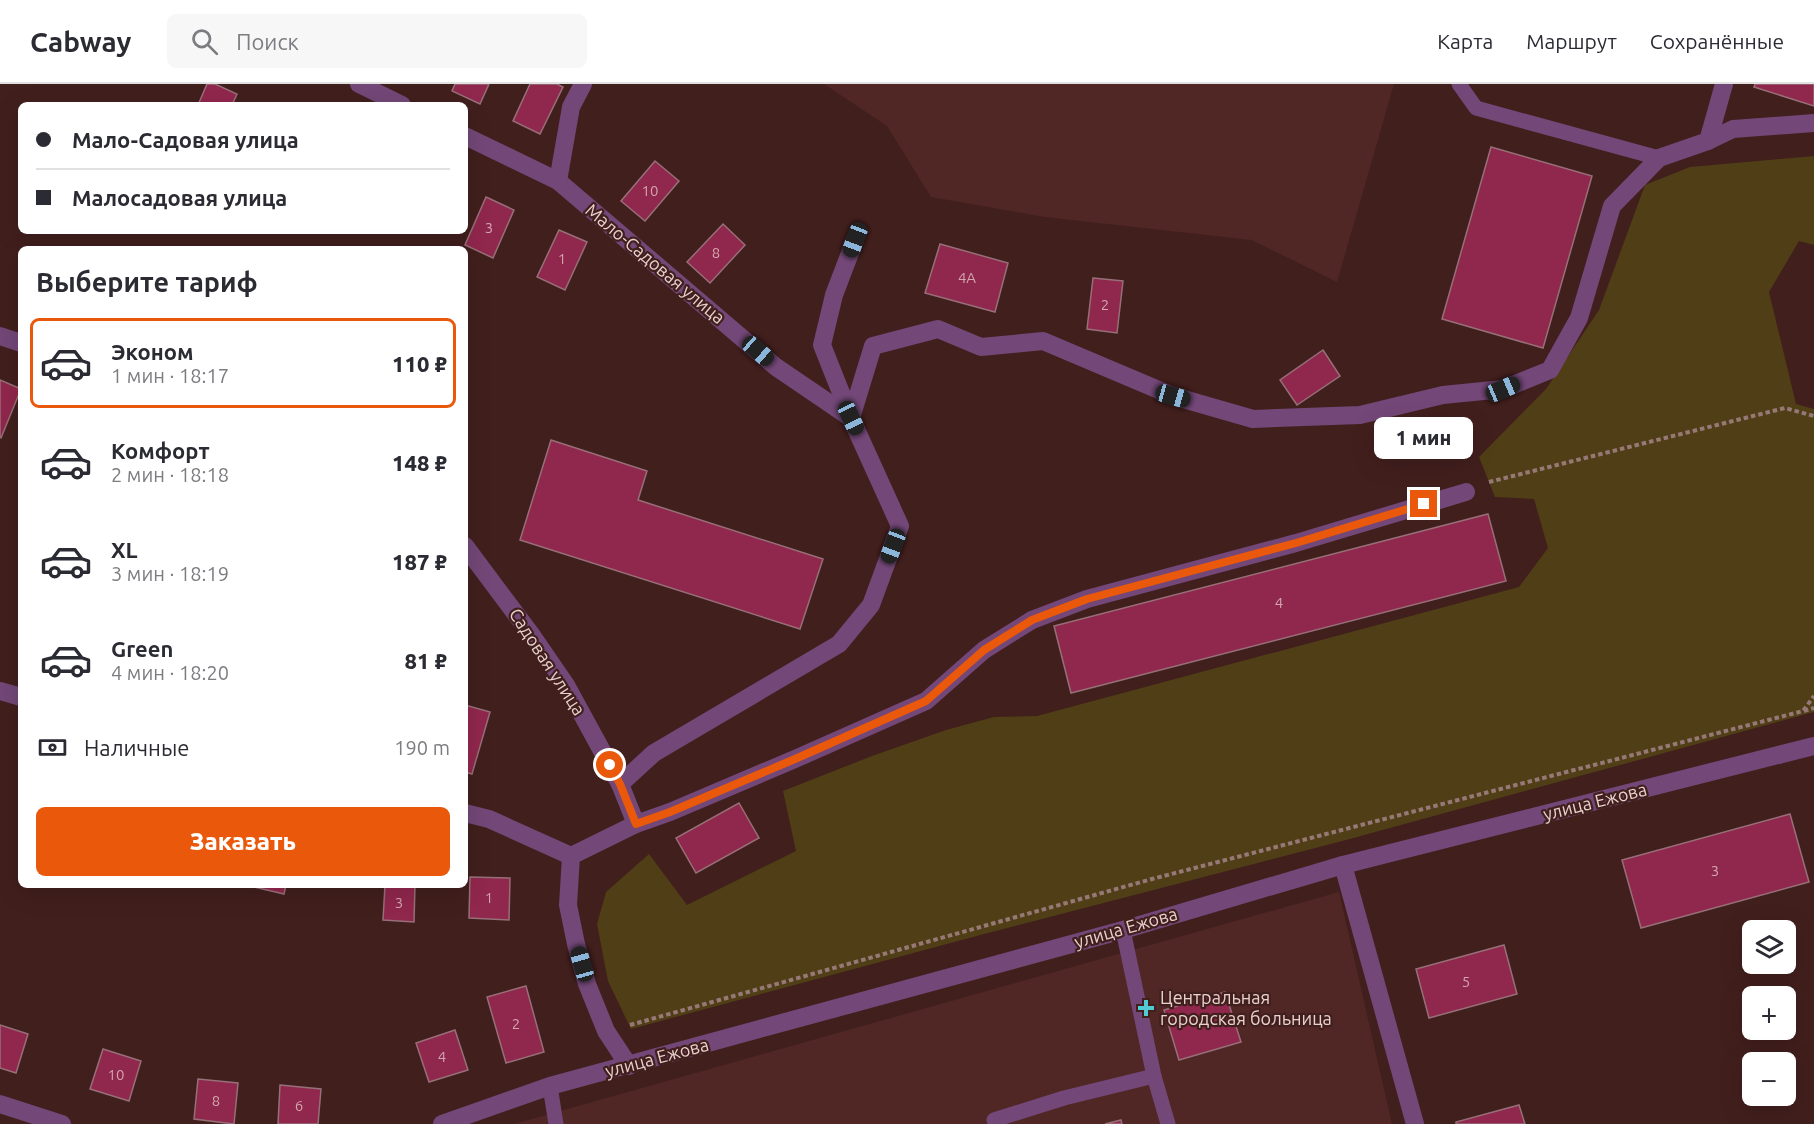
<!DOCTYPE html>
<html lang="ru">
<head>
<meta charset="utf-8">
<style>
	:root { --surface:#fff; --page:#f7f7f7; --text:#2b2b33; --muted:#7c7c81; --line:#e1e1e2; --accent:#ea580c }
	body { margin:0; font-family:Ubuntu,sans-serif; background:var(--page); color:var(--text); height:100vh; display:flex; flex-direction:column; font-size:22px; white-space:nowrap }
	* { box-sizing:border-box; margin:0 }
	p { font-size:20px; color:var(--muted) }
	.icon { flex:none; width:33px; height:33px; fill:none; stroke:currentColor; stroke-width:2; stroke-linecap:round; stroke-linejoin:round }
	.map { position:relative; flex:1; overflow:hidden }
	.sheet { position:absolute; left:18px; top:162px; width:450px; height:642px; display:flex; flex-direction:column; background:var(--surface); border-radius:9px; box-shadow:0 6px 24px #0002 }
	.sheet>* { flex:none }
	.banner { position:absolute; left:18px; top:18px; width:450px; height:132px; border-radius:9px; box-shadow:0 6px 24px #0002; display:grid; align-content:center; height:132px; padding:0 18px; background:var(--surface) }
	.controls { position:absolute; left:1742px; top:836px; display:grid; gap:12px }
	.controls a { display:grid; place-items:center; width:54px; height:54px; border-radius:9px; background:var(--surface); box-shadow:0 6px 24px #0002; font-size:30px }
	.end { position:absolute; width:27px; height:27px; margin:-14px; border:8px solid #ea580c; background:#fff; box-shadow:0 0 0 3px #fff }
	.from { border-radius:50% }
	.bubble { position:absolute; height:42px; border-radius:9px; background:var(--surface); box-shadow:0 6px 24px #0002; font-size:20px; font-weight:800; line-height:42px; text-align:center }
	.car { position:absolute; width:18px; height:36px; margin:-18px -9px; border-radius:8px; box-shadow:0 0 4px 2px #0007; background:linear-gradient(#222 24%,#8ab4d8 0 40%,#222 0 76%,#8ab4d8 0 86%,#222 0) }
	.banner b { display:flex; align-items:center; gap:21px; height:57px; font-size:22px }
	.banner b+b { border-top:2px solid var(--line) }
	.banner i { width:15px; height:15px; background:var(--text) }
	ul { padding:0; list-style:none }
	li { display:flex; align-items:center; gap:18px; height:90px; margin:0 12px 9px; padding:0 6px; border:3px solid transparent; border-radius:9px }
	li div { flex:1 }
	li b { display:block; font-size:22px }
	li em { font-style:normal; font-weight:800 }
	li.on { border-color:var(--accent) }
	li>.icon { width:54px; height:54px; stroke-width:1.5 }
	h2 { padding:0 18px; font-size:27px; line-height:72px }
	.pay { display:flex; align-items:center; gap:15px; height:66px; padding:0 18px; font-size:22px }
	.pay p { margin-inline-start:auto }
	.button { display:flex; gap:12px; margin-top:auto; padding:12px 18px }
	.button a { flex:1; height:69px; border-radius:9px; background:var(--accent); color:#fff; font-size:24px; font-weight:800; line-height:69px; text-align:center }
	header { display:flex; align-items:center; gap:36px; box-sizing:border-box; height:84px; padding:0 30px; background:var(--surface); border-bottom:2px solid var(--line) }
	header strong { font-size:28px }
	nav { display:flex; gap:33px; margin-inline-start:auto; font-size:21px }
	.search { width:420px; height:54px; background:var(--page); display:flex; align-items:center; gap:15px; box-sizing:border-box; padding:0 21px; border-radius:9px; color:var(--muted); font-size:22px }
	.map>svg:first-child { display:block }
	.built { fill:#502725 }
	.green { fill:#503e16 }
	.building { fill:#90274c; stroke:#976f78; stroke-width:1.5 }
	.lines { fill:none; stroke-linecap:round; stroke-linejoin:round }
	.path { stroke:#967977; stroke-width:4; stroke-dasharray:4.5 3; stroke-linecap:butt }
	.lane { stroke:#734777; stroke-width:15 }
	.street { stroke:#734777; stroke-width:18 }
	.route { stroke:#ea580c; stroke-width:8 }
	.poi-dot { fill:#52cbd7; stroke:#411f1d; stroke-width:2 }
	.labels { text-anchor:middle; stroke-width:4.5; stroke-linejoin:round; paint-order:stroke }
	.number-label { font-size:15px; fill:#d2a6ae }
	.street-label { font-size:18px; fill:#e8d1cf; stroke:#411f1d }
	.poi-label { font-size:18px; fill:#e8d1cf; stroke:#411f1d; text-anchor:start }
</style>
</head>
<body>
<header>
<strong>Cabway</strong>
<div class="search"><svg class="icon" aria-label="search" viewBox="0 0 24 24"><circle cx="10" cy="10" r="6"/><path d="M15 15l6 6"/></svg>Поиск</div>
<nav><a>Карта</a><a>Маршрут</a><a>Сохранённые</a></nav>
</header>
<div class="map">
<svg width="1814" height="1040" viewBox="0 0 1814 1040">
	<rect width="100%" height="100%" fill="#411f1d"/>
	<g class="built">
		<path d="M 824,0 L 1394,0 L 1337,198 L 1252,156 L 1045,133 L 931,113 L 887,42 Z"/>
		<path d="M 1339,808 L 1392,1040 L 514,1040 Z"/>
	</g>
	<path class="green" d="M 1814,72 L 1814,161 L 1799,157 L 1769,208 L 1796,320 L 1814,325 L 1814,628 L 1346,756 L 984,850 L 631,945 L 608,897 L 597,840 L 606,808 L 649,770 L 687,821 L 796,767 L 783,707 L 872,672 L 946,646 L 994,633 L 1037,632 L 1519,503 L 1548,464 L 1534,415 L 1495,413 L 1479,373 L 1546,305 L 1599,226 L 1645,101 L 1690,83 Z"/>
	<g class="building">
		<path d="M 207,0 L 215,0 L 237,10 L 232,21 L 198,21 Z"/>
		<path d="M 455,0 L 489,0 L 480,20 L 452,7 Z"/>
		<path d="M 530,0 L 557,0 L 563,3 L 540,50 L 513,37 Z"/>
		<path d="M 1755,0 L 1814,0 L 1814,22 L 1754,3 Z"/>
		<path d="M 1491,63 L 1592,92 L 1543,264 L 1442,235 Z"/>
		<path d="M 655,77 L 679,97 L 645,137 L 621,117 Z"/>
		<path d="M 486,113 L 514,126 L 493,174 L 465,161 Z"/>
		<path d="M 723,140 L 745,161 L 710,199 L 687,178 Z"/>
		<path d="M 559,146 L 587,158 L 565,206 L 537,193 Z"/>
		<path d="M 940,160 L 1008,179 L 995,228 L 925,209 Z"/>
		<path d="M 1093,194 L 1123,197 L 1117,249 L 1087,245 Z"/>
		<path d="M 1323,266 L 1340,292 L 1297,321 L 1280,296 Z"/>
		<path d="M 0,296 L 21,305 L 1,354 L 0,353 Z"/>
		<path d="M 551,356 L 647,387 L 638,416 L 823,475 L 800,545 L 520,456 Z"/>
		<path d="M 1488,430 L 1506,497 L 1071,609 L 1054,542 Z"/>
		<path d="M 465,621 L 490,628 L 472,690 L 465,688 Z"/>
		<path d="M 739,719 L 759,754 L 696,789 L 676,754 Z"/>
		<path d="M 1790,730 L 1809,798 L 1641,844 L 1622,776 Z"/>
		<path d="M 470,793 L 510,794 L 509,836 L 469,834 Z"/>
		<path d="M 255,801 L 286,801 L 284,810 L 254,803 Z"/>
		<path d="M 385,801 L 415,801 L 414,838 L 383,836 Z"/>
		<path d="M 1504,861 L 1517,910 L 1429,934 L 1416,885 Z"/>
		<path d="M 526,902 L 544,968 L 506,979 L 487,913 Z"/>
		<path d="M 1225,908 L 1241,958 L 1179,976 L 1164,926 Z"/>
		<path d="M 0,941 L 28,950 L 16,989 L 0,984 Z"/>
		<path d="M 455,946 L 468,986 L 429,998 L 416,959 Z"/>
		<path d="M 103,965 L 141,977 L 129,1017 L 90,1005 Z"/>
		<path d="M 198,995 L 238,999 L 234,1040 L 194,1035 Z"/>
		<path d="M 280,1001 L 321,1005 L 318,1040 L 278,1040 Z"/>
		<path d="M 1519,1021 L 1525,1040 L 1456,1040 L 1456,1038 Z"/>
		<path d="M 1121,1036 L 1122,1040 L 1105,1040 Z"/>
	</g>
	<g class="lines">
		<g class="path">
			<path d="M 1489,398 L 1785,324 L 1814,332"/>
			<path d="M 1804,627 L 1814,624"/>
			<path d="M 630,941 L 1152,795 L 1803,627 L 1814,612"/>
		</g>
		<g class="lane">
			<path d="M 1459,0 L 1476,24 L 1659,74"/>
			<path d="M 1123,846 L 1154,992 L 1168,1040"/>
			<path d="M 550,1002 L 556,1040"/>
			<path d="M 994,1036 L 1064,1014 L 1154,992"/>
		</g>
		<g class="street">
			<path d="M 359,0 L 402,21"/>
			<path d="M 465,52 L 558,97 L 776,283 L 851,334 L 900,442 L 871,521 L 839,560 L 654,669 L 620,700 L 636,740"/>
			<path d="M 1708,57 L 1733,45 L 1814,39"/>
			<path d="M 558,97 L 571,23 L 583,0"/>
			<path d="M 0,252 L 21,259"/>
			<path d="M 851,334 L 873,262 L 938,245 L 981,263 L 1043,257 L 1173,312 L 1253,335 L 1360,331 L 1443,311 L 1503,305 L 1550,286 L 1579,234 L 1612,122 L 1659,74 L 1708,57 L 1724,0"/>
			<path d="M 851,334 L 822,261 L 834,211 L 855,156"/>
			<path d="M 465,462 L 533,553 L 566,601 L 620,700"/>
			<path d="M 0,607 L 21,613"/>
			<path d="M 465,729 L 489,735 L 571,772"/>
			<path d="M 571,772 L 636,740 L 670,728 L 795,675 L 926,617 L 984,566 L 1032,536 L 1087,515 L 1296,459 L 1466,408"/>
			<path d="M 571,772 L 568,821 L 576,860 L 587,900 L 606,947 L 629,982"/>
			<path d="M 1343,781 L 1415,1040"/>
			<path d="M 0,1020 L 62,1040"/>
			<path d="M 442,1040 L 550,1002 L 1123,846 L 1343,781 L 1814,662"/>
		</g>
	</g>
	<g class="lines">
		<path class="route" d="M 610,681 L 620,700 L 636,740 L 670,728 L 795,675 L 926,617 L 984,566 L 1032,536 L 1087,515 L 1296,459 L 1424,420"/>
	</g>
	<path class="poi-dot" d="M1143 915h6v6h6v6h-6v6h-6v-6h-6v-6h6z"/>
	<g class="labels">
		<g class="number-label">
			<text x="650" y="112">10</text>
			<text x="489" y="149">3</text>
			<text x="716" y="174">8</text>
			<text x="562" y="180">1</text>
			<text x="967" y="199">4А</text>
			<text x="1105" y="226">2</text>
			<text x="1279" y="524">4</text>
			<text x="1715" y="792">3</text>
			<text x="489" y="819">1</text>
			<text x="399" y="824">3</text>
			<text x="1466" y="903">5</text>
			<text x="516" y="945">2</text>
			<text x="442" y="978">4</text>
			<text x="116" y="996">10</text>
			<text x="216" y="1022">8</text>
			<text x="299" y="1027">6</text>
		</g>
		<g class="street-label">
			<text transform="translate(655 180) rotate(40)" y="6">Мало-Садовая улица</text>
			<text transform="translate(547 578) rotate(57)" y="6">Садовая улица</text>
			<text transform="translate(1595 718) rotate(-14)" y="6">улица Ежова</text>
			<text transform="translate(1126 844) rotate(-16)" y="6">улица Ежова</text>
			<text transform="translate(657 974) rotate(-15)" y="6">улица Ежова</text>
		</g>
		<g class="poi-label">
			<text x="1160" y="920">Центральная<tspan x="1160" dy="21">городская больница</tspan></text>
		</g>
	</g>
</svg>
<div class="controls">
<a><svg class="icon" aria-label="layers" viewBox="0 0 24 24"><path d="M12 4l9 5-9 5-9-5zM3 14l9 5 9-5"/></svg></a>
<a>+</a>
<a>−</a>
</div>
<i class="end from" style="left:610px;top:681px"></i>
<i class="end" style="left:1424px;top:420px"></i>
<div class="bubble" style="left:1374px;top:333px;width:99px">1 мин</div>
<i class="car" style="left:855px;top:156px;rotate:201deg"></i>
<i class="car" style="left:758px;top:267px;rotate:131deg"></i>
<i class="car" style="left:1503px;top:305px;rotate:67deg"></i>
<i class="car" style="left:1173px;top:312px;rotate:106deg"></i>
<i class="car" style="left:851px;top:334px;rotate:155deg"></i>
<i class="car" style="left:893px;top:462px;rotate:201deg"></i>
<i class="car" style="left:582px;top:880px;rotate:344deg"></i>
<div class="banner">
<b><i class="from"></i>Мало-Садовая улица</b>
<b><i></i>Малосадовая улица</b>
</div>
<section class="sheet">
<h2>Выберите тариф</h2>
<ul>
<li class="on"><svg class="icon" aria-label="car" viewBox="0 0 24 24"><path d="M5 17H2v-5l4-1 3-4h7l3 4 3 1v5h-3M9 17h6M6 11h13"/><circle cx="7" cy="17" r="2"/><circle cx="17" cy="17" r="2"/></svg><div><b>Эконом</b><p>1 мин · 18:17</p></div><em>110 ₽</em></li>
<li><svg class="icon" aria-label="car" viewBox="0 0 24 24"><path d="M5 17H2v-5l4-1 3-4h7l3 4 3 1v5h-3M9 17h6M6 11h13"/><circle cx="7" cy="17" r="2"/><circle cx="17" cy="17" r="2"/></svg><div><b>Комфорт</b><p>2 мин · 18:18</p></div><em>148 ₽</em></li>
<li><svg class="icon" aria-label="car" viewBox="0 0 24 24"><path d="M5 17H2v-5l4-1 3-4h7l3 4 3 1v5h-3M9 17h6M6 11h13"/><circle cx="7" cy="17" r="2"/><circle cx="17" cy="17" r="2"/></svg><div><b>XL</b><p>3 мин · 18:19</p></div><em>187 ₽</em></li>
<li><svg class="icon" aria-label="car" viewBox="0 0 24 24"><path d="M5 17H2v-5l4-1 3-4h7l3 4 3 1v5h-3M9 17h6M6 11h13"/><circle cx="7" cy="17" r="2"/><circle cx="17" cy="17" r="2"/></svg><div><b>Green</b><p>4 мин · 18:20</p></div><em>81 ₽</em></li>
</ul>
<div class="pay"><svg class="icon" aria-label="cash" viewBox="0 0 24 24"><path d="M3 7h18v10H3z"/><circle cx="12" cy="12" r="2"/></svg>Наличные<p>190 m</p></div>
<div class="button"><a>Заказать</a></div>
</section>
</div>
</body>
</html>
